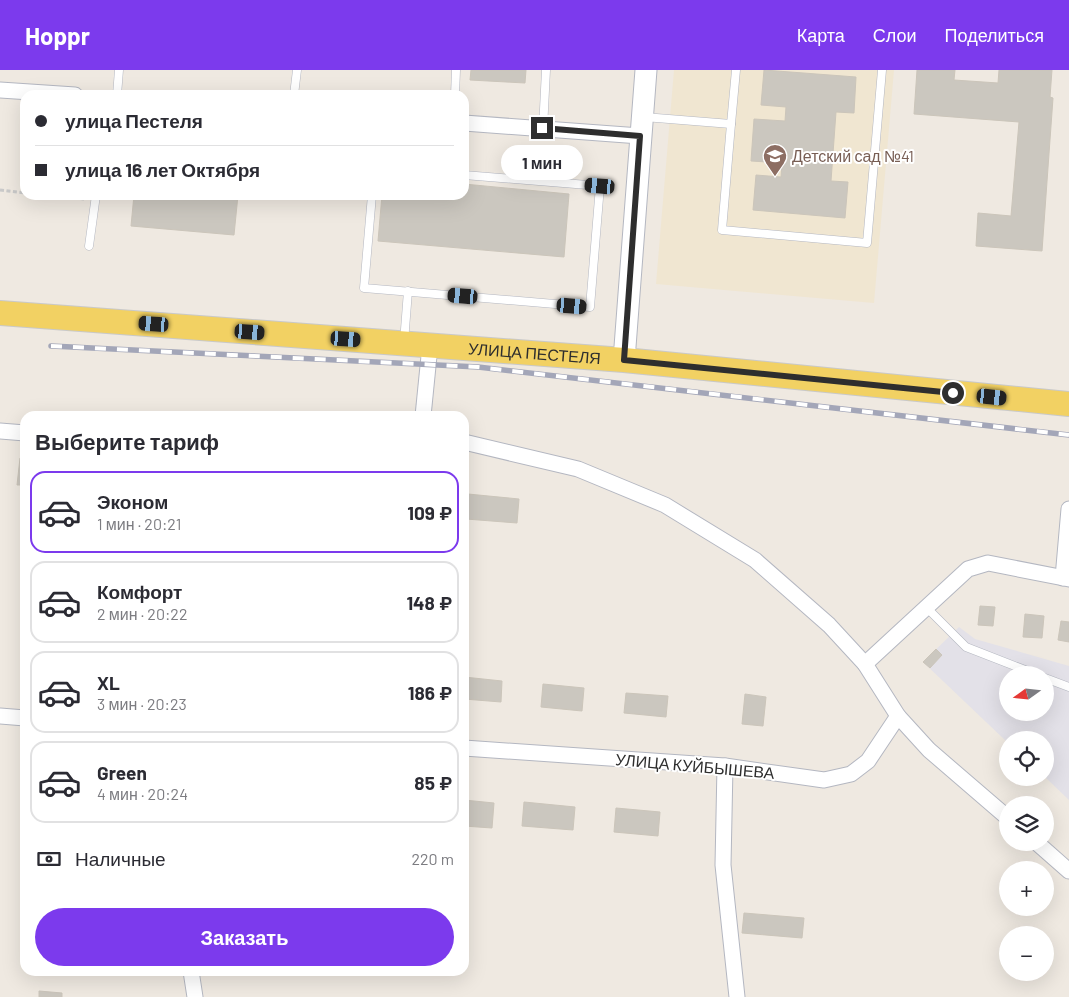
<!DOCTYPE html>
<html lang="ru">
<head>
<meta charset="utf-8">
<style>
	:root { --surface:#fff; --page:#f7f7f7; --text:#2b2b33; --muted:#7c7c81; --line:#e1e1e2; --accent:#7c3aed }
	body { margin:0; font-family:Barlow,sans-serif; background:var(--page); color:var(--text); height:100vh; display:flex; flex-direction:column; font-size:19px; white-space:nowrap }
	* { box-sizing:border-box; margin:0 }
	p { font-size:16px; color:var(--muted) }
	.icon { flex:none; width:28px; height:28px; fill:none; stroke:currentColor; stroke-width:2; stroke-linecap:round; stroke-linejoin:round }
	.map { position:relative; flex:1; overflow:hidden }
	.details { position:absolute; left:20px; top:341px; width:449px; height:565px; display:flex; flex-direction:column; background:var(--surface); border-radius:15px; box-shadow:0 5px 20px #0002 }
	.details>* { flex:none }
	.guide { position:absolute; left:20px; top:20px; width:449px; height:110px; border-radius:15px; box-shadow:0 5px 20px #0002; display:grid; align-content:center; height:110px; padding:0 15px; background:var(--surface) }
	.needle { width:32px; rotate:255deg }
	.tools { position:absolute; left:999px; top:596px; display:grid; gap:10px }
	.tools a { display:grid; place-items:center; width:55px; height:55px; border-radius:50%; background:var(--surface); box-shadow:0 5px 20px #0002; font-size:25px }
	.end { position:absolute; width:22px; height:22px; margin:-11px; border:6px solid #2e2e2e; background:#fff; box-shadow:0 0 0 2px #fff }
	.from { border-radius:50% }
	.bubble { position:absolute; height:35px; border-radius:18px; background:var(--surface); box-shadow:0 5px 20px #0002; font-size:16px; font-weight:700; line-height:35px; text-align:center }
	.car { position:absolute; width:15px; height:30px; margin:-15px -8px; border-radius:6px; box-shadow:0 0 4px 1px #0007; background:linear-gradient(#222 24%,#8ab4d8 0 40%,#222 0 76%,#8ab4d8 0 86%,#222 0) }
	.guide b { display:flex; align-items:center; gap:18px; height:48px; font-size:19px }
	.guide b+b { border-top:1px solid var(--line) }
	.guide i { width:12px; height:12px; background:var(--text) }
	ul { padding:0; list-style:none }
	li { display:flex; align-items:center; gap:15px; height:82px; margin:0 10px 8px; padding:0 5px; border:2px solid var(--line); border-radius:15px }
	li div { flex:1 }
	li b { display:block; font-size:19px }
	li em { font-style:normal; font-weight:700 }
	li.on { border-color:var(--accent) }
	li>.icon { width:45px; height:45px; stroke-width:1.5 }
	h2 { padding:0 15px; font-size:22px; line-height:60px }
	.pay { display:flex; align-items:center; gap:12px; height:55px; padding:0 15px; font-size:19px }
	.pay p { margin-inline-start:auto }
	.action { display:flex; gap:10px; margin-top:auto; padding:10px 15px }
	.action a { flex:1; height:58px; border-radius:30px; background:var(--accent); color:#fff; font-size:20px; font-weight:700; line-height:58px; text-align:center }
	header { display:flex; align-items:center; gap:30px; box-sizing:border-box; height:70px; padding:0 25px; background:var(--accent); color:#fff }
	header strong { font-size:24px }
	nav { display:flex; gap:28px; margin-inline-start:auto; font-size:18px }
	.map>svg:first-child { display:block }
	.industrial { fill:#e3e1e8; fill-rule:evenodd }
	.education { fill:#f0e6d1 }
	.building { fill:#cbc7bf; stroke:#cbc5ba }
	.lines { fill:none; stroke-linecap:round; stroke-linejoin:round }
	.lane-casing { stroke:#b4b7c1; stroke-width:9 }
	.street-casing { stroke:#b4b7c1; stroke-width:17 }
	.secondary-casing { stroke:#b4b7c1; stroke-width:23 }
	.primary-casing { stroke:#c9c9c9; stroke-width:26 }
	.path { stroke:#c9c9c9; stroke-width:3; stroke-dasharray:4 2.5; stroke-linecap:butt }
	.lane { stroke:#fff; stroke-width:8 }
	.street { stroke:#fff; stroke-width:15 }
	.secondary { stroke:#fff; stroke-width:21 }
	.primary { stroke:#f2d163; stroke-width:24 }
	.rail-casing { stroke:#a3a6b8; stroke-width:5.5 }
	.rail { stroke:#fff; stroke-width:4; stroke-dasharray:11; stroke-linecap:butt }
	.route { stroke:#2e2e2e; stroke-width:6 }
	.labels { text-anchor:middle; stroke-width:4; stroke-linejoin:round; paint-order:stroke }
	.education-label { font-size:16px; fill:#785e54; stroke:#fff; text-anchor:start }
	.street-label { font-size:16px; fill:#2e2e2e; stroke:#fff }
</style>
</head>
<body>
<header>
<strong>Hoppr</strong>
<nav><a>Карта</a><a>Слои</a><a>Поделиться</a></nav>
</header>
<div class="map">
<svg width="1069" height="927" viewBox="0 0 1069 927">
	<rect width="100%" height="100%" fill="#efe9e1"/>
	<path class="industrial" d="M 959,557 L 975,569 L 1069,596 L 1069,730 L 1045,707 L 1045,670 L 1008,670 L 1007,672 L 923,592 ZM 1008,605 L 1045,605 L 1045,642 L 1008,642 Z"/>
	<path class="education" d="M 674,0 L 894,0 L 874,233 L 656,214 Z"/>
	<g class="building">
		<path d="M 471,0 L 526,0 L 525,13 L 470,10 Z"/>
		<path d="M 764,0 L 856,7 L 854,43 L 836,42 L 831,111 L 848,112 L 845,148 L 753,140 L 756,105 L 781,107 L 782,93 L 751,91 L 754,49 L 785,51 L 786,37 L 761,35 Z"/>
		<path d="M 917,0 L 955,0 L 954,10 L 998,13 L 999,0 L 1052,0 L 1050,27 L 1053,28 L 1042,181 L 976,176 L 978,143 L 1011,146 L 1019,52 L 914,44 Z"/>
		<path d="M 464,114 L 569,124 L 564,187 L 378,171 L 382,125 L 464,125 Z"/>
		<path d="M 134,125 L 238,125 L 234,165 L 131,156 Z"/>
		<path d="M 20,388 L 25,389 L 25,415 L 17,415 Z"/>
		<path d="M 468,424 L 519,429 L 517,453 L 466,449 Z"/>
		<path d="M 980,536 L 995,537 L 993,556 L 978,555 Z"/>
		<path d="M 1025,544 L 1044,546 L 1042,568 L 1023,567 Z"/>
		<path d="M 1061,551 L 1069,552 L 1069,572 L 1058,570 Z"/>
		<path d="M 936,579 L 942,585 L 930,598 L 923,592 Z"/>
		<path d="M 464,607 L 502,611 L 501,632 L 464,629 Z"/>
		<path d="M 543,614 L 584,618 L 582,641 L 541,637 Z"/>
		<path d="M 626,623 L 668,626 L 666,647 L 624,643 Z"/>
		<path d="M 745,624 L 766,627 L 763,656 L 742,654 Z"/>
		<path d="M 24,696 L 25,696 L 25,720 L 22,720 Z"/>
		<path d="M 464,730 L 494,733 L 492,758 L 464,756 Z"/>
		<path d="M 524,732 L 575,737 L 573,760 L 522,756 Z"/>
		<path d="M 616,738 L 660,742 L 658,766 L 614,762 Z"/>
		<path d="M 744,843 L 804,848 L 802,868 L 742,863 Z"/>
		<path d="M 39,921 L 62,923 L 62,927 L 39,927 Z"/>
	</g>
	<g class="lines">
		<g class="lane-casing">
			<g id="lane">
				<path d="M 117,25 L 119,0"/>
				<path d="M 294,25 L 297,0"/>
				<path d="M 455,25 L 456,0"/>
				<path d="M 644,47 L 731,54 L 722,160 L 867,173 L 882,0"/>
				<path d="M 731,54 L 736,0"/>
				<path d="M 543,59 L 546,0"/>
				<path d="M 372,125 L 364,218 L 590,237 L 600,116 L 464,105"/>
				<path d="M 89,176 L 96,125"/>
				<path d="M 404,272 L 408,221"/>
				<path d="M 927,538 L 966,577 L 1038,605"/>
				<path d="M 1045,608 L 1069,617"/>
			</g>
		</g>
		<g class="street-casing">
			<g id="street">
				<path d="M 0,20 L 75,25"/>
				<path d="M 464,53 L 640,66"/>
				<path d="M 423,346 L 430,276"/>
				<path d="M 0,361 L 25,363"/>
				<path d="M 464,372 L 578,399 L 665,435 L 755,490 L 829,555 L 865,594 L 898,646 L 929,680 L 1008,748"/>
				<path d="M 1063,508 L 1069,439"/>
				<path d="M 865,594 L 968,499 L 988,493 L 1069,509"/>
				<path d="M 0,646 L 25,648"/>
				<path d="M 464,678 L 725,696 L 824,710 L 851,704 L 868,691 L 898,646"/>
				<path d="M 725,696 L 723,795 L 737,927"/>
				<path d="M 1036,772 L 1069,801"/>
				<path d="M 191,901 L 195,927"/>
			</g>
		</g>
		<g class="secondary-casing">
			<path id="secondary" d="M 624,290 L 646,0"/>
		</g>
		<g class="primary-casing">
			<g id="primary">
				<path id="s1" d="M 0,243 L 624,290 L 1069,334"/>
			</g>
		</g>
		<g class="path">
			<path d="M 0,120 L 25,123"/>
			<path d="M 48,125 L 84,129"/>
		</g>
		<use href="#lane" class="lane"/>
		<use href="#street" class="street"/>
		<use href="#secondary" class="secondary"/>
		<use href="#primary" class="primary"/>
		<g class="rail-casing">
			<path id="rail" d="M 51,276 L 478,297 L 1069,365"/>
		</g>
		<use href="#rail" class="rail"/>
	</g>
	<g class="lines">
		<path class="route" d="M 542,58 L 640,66 L 624,290 L 953,323"/>
	</g>
	<defs>
		<g id="school-pin" transform="scale(1.25)"><path d="M0 17L-7.5 6A9.5 9.5 0 1 1 7.5 6Z" fill="#8d6e63" stroke="#fff"/><path d="M0-5L7-2L0 1L-7-2ZM-4 1L0 2.5L4 1V4Q0 6-4 4Z" fill="#fff"/></g>
	</defs>
	<g fill-rule="evenodd">
		<use href="#school-pin" x="775" y="86"/>
	</g>
	<g class="labels">
		<g class="education-label">
			<text x="792" y="92">Детский сад №41</text>
		</g>
		<g class="street-label">
			<text dy="6" stroke="none"><textPath href="#s1" startOffset="536">УЛИЦА ПЕСТЕЛЯ</textPath></text>
			<text transform="translate(695 696) rotate(5)" y="6">УЛИЦА КУЙБЫШЕВА</text>
		</g>
	</g>
</svg>
<div class="tools">
<a><svg class="needle" viewBox="-14 -14 28 28"><path d="M0-13l5 13h-10z" fill="#e53935"/><path d="M0 13l5-13h-10z" fill="#7c7c81"/></svg></a>
<a><svg class="icon" aria-label="locate" viewBox="0 0 24 24"><circle cx="12" cy="12" r="6"/><path d="M12 2v4M12 18v4M2 12h4M18 12h4"/></svg></a>
<a><svg class="icon" aria-label="layers" viewBox="0 0 24 24"><path d="M12 4l9 5-9 5-9-5zM3 14l9 5 9-5"/></svg></a>
<a>+</a>
<a>−</a>
</div>
<i class="end from" style="left:953px;top:323px"></i>
<i class="end" style="left:542px;top:58px"></i>
<div class="bubble" style="left:501px;top:75px;width:82px">1 мин</div>
<i class="car" style="left:600px;top:116px;rotate:275deg"></i>
<i class="car" style="left:463px;top:226px;rotate:275deg"></i>
<i class="car" style="left:572px;top:236px;rotate:95deg"></i>
<i class="car" style="left:154px;top:254px;rotate:274deg"></i>
<i class="car" style="left:250px;top:262px;rotate:94deg"></i>
<i class="car" style="left:346px;top:269px;rotate:94deg"></i>
<i class="car" style="left:992px;top:327px;rotate:96deg"></i>
<div class="guide">
<b><i class="from"></i>улица Пестеля</b>
<b><i></i>улица 16 лет Октября</b>
</div>
<section class="details">
<h2>Выберите тариф</h2>
<ul>
<li class="on"><svg class="icon" aria-label="car" viewBox="0 0 24 24"><path d="M5 17H2v-5l4-1 3-4h7l3 4 3 1v5h-3M9 17h6M6 11h13"/><circle cx="7" cy="17" r="2"/><circle cx="17" cy="17" r="2"/></svg><div><b>Эконом</b><p>1 мин · 20:21</p></div><em>109 ₽</em></li>
<li><svg class="icon" aria-label="car" viewBox="0 0 24 24"><path d="M5 17H2v-5l4-1 3-4h7l3 4 3 1v5h-3M9 17h6M6 11h13"/><circle cx="7" cy="17" r="2"/><circle cx="17" cy="17" r="2"/></svg><div><b>Комфорт</b><p>2 мин · 20:22</p></div><em>148 ₽</em></li>
<li><svg class="icon" aria-label="car" viewBox="0 0 24 24"><path d="M5 17H2v-5l4-1 3-4h7l3 4 3 1v5h-3M9 17h6M6 11h13"/><circle cx="7" cy="17" r="2"/><circle cx="17" cy="17" r="2"/></svg><div><b>XL</b><p>3 мин · 20:23</p></div><em>186 ₽</em></li>
<li><svg class="icon" aria-label="car" viewBox="0 0 24 24"><path d="M5 17H2v-5l4-1 3-4h7l3 4 3 1v5h-3M9 17h6M6 11h13"/><circle cx="7" cy="17" r="2"/><circle cx="17" cy="17" r="2"/></svg><div><b>Green</b><p>4 мин · 20:24</p></div><em>85 ₽</em></li>
</ul>
<div class="pay"><svg class="icon" aria-label="cash" viewBox="0 0 24 24"><path d="M3 7h18v10H3z"/><circle cx="12" cy="12" r="2"/></svg>Наличные<p>220 m</p></div>
<div class="action"><a>Заказать</a></div>
</section>
</div>
</body>
</html>
